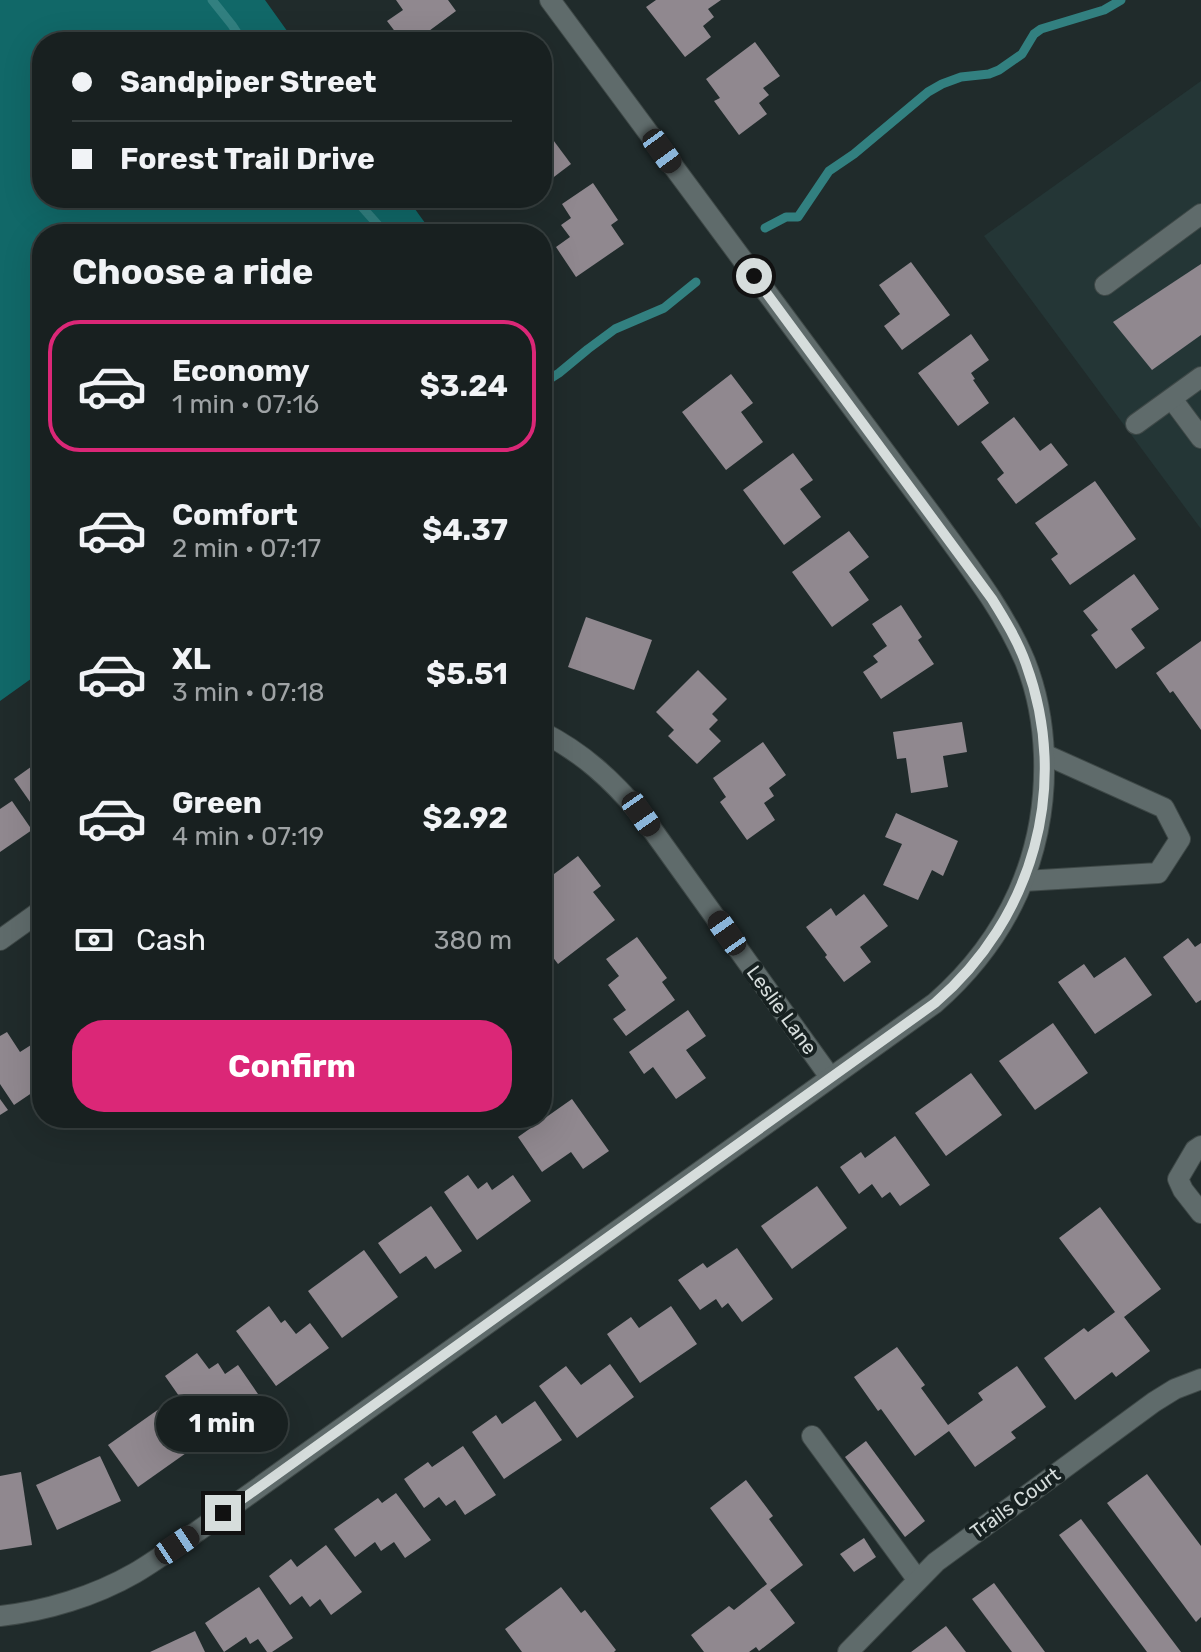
<!DOCTYPE html>
<html lang="en">
<head>
<meta charset="utf-8">
<style>
	:root { --surface:#182020; --page:#212829; --text:#f1f3f6; --muted:#9fa3a5; --line:#363e3e; --accent:#db2777 }
	body { margin:0; font-family:Rubik,sans-serif; background:var(--page); color:var(--text); height:100vh; display:flex; flex-direction:column; font-size:30px; white-space:nowrap }
	* { box-sizing:border-box; margin:0 }
	p { font-size:26px; color:var(--muted) }
	.icon { flex:none; width:44px; height:44px; fill:none; stroke:currentColor; stroke-width:2; stroke-linecap:round; stroke-linejoin:round }
	.map { position:relative; flex:1; overflow:hidden }
	.details { position:absolute; left:32px; top:224px; width:520px; height:904px; display:flex; flex-direction:column; background:var(--surface); border-radius:32px; box-shadow:0 8px 32px #0002,0 0 0 2px var(--line) }
	.details>* { flex:none }
	.banner { position:absolute; left:32px; top:32px; width:520px; height:176px; border-radius:32px; box-shadow:0 8px 32px #0002,0 0 0 2px var(--line); display:grid; align-content:center; height:176px; padding:0 40px; background:var(--surface) }
	.end { position:absolute; width:36px; height:36px; margin:-18px; border:10px solid #d6dddc; background:#111; box-shadow:0 0 0 4px #111 }
	.from { border-radius:50% }
	.bubble { position:absolute; height:56px; border-radius:28px; background:var(--surface); box-shadow:0 8px 32px #0002,0 0 0 2px var(--line); font-size:26px; font-weight:700; line-height:56px; text-align:center }
	.car { position:absolute; width:24px; height:48px; margin:-24px -12px; border-radius:10px; box-shadow:0 0 6px 2px #0007; background:linear-gradient(#222 24%,#8ab4d8 0 40%,#222 0 76%,#8ab4d8 0 86%,#222 0) }
	.banner b { display:flex; align-items:center; gap:28px; height:76px; font-size:30px }
	.banner b+b { border-top:2px solid var(--line) }
	.banner i { width:20px; height:20px; background:var(--text) }
	ul { padding:0; list-style:none }
	li { display:flex; align-items:center; gap:24px; height:132px; margin:0 16px 12px; padding:0 24px; border:4px solid transparent; border-radius:32px }
	li div { flex:1 }
	li b { display:block; font-size:30px }
	li em { font-style:normal; font-weight:700 }
	li.current { border-color:var(--accent) }
	li>.icon { width:72px; height:72px; stroke-width:1.5 }
	h2 { padding:0 40px; font-size:36px; line-height:96px }
	.pay { display:flex; align-items:center; gap:20px; height:88px; padding:0 40px; font-size:30px }
	.pay p { margin-inline-start:auto }
	.button { display:flex; gap:16px; margin-top:auto; padding:16px 40px }
	.button a { flex:1; height:92px; border-radius:32px; background:var(--accent); color:#fff; font-size:32px; font-weight:700; line-height:92px; text-align:center }
	.map>svg:first-child { display:block }
	.built { fill:#243636 }
	.forest { fill:#116868 }
	.lines { fill:none; stroke-linecap:round; stroke-linejoin:round }
	.stream { stroke:#328080; stroke-width:9 }
	.building { fill:#90888f }
	.minor-casing { stroke:#3e4847; stroke-width:22 }
	.minor { stroke:#5f6b6b; stroke-width:20 }
	.route { stroke:#d6dddc; stroke-width:10 }
	.labels { text-anchor:middle; stroke-width:8; stroke-linejoin:round; paint-order:stroke }
	.street-label { font-size:20px; fill:#d6dddc; stroke:#172121 }
</style>
</head>
<body>
<div class="map">
<svg width="1201" height="1652" viewBox="0 0 1201 1652">
	<rect width="100%" height="100%" fill="#202b2b"/>
	<path class="built" d="M 1201,81 L 1201,529 L 984,236 Z"/>
	<path class="forest" d="M 0,0 L 265,0 L 295,42 L 42,42 L 42,198 L 407,198 L 433,234 L 42,234 L 42,671 L 0,701 Z"/>
	<g class="lines">
		<g class="stream">
			<path d="M 212,0 L 232,25 L 243,42"/>
			<path d="M 354,198 L 386,234"/>
			<path d="M 765,228 L 786,217 L 798,217 L 829,171 L 854,154 L 928,92 L 942,84 L 961,77 L 989,74 L 999,70 L 1022,54 L 1034,34 L 1041,29 L 1104,10 L 1121,0"/>
			<path d="M 542,384 L 559,373 L 588,349 L 615,329 L 664,308 L 696,282"/>
		</g>
	</g>
	<g class="building">
		<path d="M 396,0 L 448,0 L 456,11 L 414,42 L 403,42 L 387,21 L 403,10 Z"/>
		<path d="M 656,0 L 721,0 L 708,9 L 714,17 L 703,26 L 711,37 L 685,57 L 646,7 Z"/>
		<path d="M 471,34 L 477,42 L 460,42 Z"/>
		<path d="M 755,42 L 780,76 L 763,88 L 769,95 L 759,103 L 767,114 L 739,135 L 714,101 L 720,98 L 706,79 Z"/>
		<path d="M 542,125 L 571,164 L 542,186 Z"/>
		<path d="M 593,183 L 618,220 L 611,225 L 624,244 L 576,277 L 556,247 L 570,237 L 561,225 L 571,218 L 562,204 Z"/>
		<path d="M 911,262 L 950,315 L 902,350 L 884,326 L 900,314 L 879,285 Z"/>
		<path d="M 1201,264 L 1201,335 L 1152,370 L 1113,322 Z"/>
		<path d="M 971,334 L 989,360 L 971,373 L 975,379 L 973,380 L 989,403 L 958,426 L 918,373 Z"/>
		<path d="M 731,374 L 753,403 L 741,412 L 763,442 L 726,470 L 682,412 Z"/>
		<path d="M 1014,417 L 1040,451 L 1051,443 L 1068,465 L 1016,504 L 997,479 L 1004,473 L 981,442 Z"/>
		<path d="M 793,453 L 813,480 L 800,489 L 821,517 L 784,545 L 743,490 Z"/>
		<path d="M 1095,481 L 1136,539 L 1070,585 L 1051,559 L 1058,554 L 1035,523 Z"/>
		<path d="M 849,531 L 869,557 L 849,572 L 869,600 L 832,627 L 792,572 Z"/>
		<path d="M 542,574 L 551,576 L 543,610 L 542,609 Z"/>
		<path d="M 1134,574 L 1159,609 L 1131,629 L 1145,648 L 1116,669 L 1091,635 L 1098,630 L 1083,611 Z"/>
		<path d="M 901,605 L 922,637 L 918,640 L 934,664 L 881,699 L 863,672 L 878,662 L 873,656 L 887,646 L 872,624 Z"/>
		<path d="M 586,617 L 652,640 L 634,690 L 568,667 Z"/>
		<path d="M 1201,641 L 1201,730 L 1173,691 L 1170,693 L 1156,673 Z"/>
		<path d="M 698,670 L 727,699 L 712,714 L 718,720 L 709,729 L 721,741 L 697,764 L 668,736 L 674,730 L 656,712 Z"/>
		<path d="M 962,722 L 967,752 L 943,756 L 948,787 L 911,793 L 906,758 L 897,759 L 893,732 Z"/>
		<path d="M 763,742 L 786,775 L 769,788 L 774,796 L 764,803 L 775,820 L 747,840 L 720,802 L 726,797 L 713,778 Z"/>
		<path d="M 42,759 L 42,819 L 14,779 Z"/>
		<path d="M 12,801 L 32,830 L 0,852 L 0,809 Z"/>
		<path d="M 896,813 L 958,841 L 943,876 L 932,870 L 918,900 L 883,885 L 902,844 L 885,837 Z"/>
		<path d="M 578,856 L 601,886 L 593,892 L 615,920 L 558,964 L 542,943 L 542,883 Z"/>
		<path d="M 864,894 L 888,926 L 860,947 L 871,962 L 844,982 L 825,957 L 827,955 L 806,927 L 831,908 L 836,916 Z"/>
		<path d="M 637,937 L 667,978 L 662,982 L 675,1000 L 626,1036 L 613,1019 L 626,1010 L 608,985 L 619,976 L 606,959 Z"/>
		<path d="M 1188,938 L 1195,947 L 1201,943 L 1201,1000 L 1196,1003 L 1163,957 Z"/>
		<path d="M 1125,957 L 1152,995 L 1095,1034 L 1058,982 L 1084,964 L 1094,978 Z"/>
		<path d="M 688,1010 L 706,1036 L 686,1050 L 706,1078 L 676,1099 L 653,1067 L 644,1074 L 629,1052 Z"/>
		<path d="M 1053,1023 L 1088,1073 L 1035,1110 L 999,1061 Z"/>
		<path d="M 7,1032 L 20,1052 L 42,1038 L 42,1086 L 14,1105 L 0,1084 L 0,1036 Z"/>
		<path d="M 971,1073 L 1002,1115 L 946,1156 L 915,1113 Z"/>
		<path d="M 0,1099 L 8,1110 L 0,1115 Z"/>
		<path d="M 572,1099 L 609,1151 L 583,1169 L 571,1152 L 542,1172 L 518,1137 Z"/>
		<path d="M 895,1136 L 930,1185 L 900,1206 L 890,1192 L 882,1198 L 872,1184 L 859,1194 L 840,1167 L 861,1152 L 865,1158 Z"/>
		<path d="M 468,1175 L 478,1189 L 487,1182 L 492,1190 L 513,1175 L 531,1201 L 477,1240 L 444,1192 Z"/>
		<path d="M 817,1186 L 847,1228 L 792,1269 L 761,1226 Z"/>
		<path d="M 431,1206 L 462,1251 L 435,1269 L 426,1256 L 400,1274 L 378,1243 Z"/>
		<path d="M 1100,1207 L 1161,1289 L 1124,1317 L 1150,1351 L 1116,1377 L 1112,1372 L 1075,1400 L 1044,1358 L 1084,1328 L 1088,1332 L 1115,1312 L 1059,1238 Z"/>
		<path d="M 737,1248 L 773,1299 L 742,1322 L 728,1303 L 722,1308 L 716,1299 L 700,1310 L 678,1280 L 703,1263 L 707,1268 Z"/>
		<path d="M 364,1250 L 398,1297 L 342,1338 L 308,1291 Z"/>
		<path d="M 269,1306 L 281,1323 L 285,1320 L 296,1334 L 310,1323 L 329,1348 L 276,1386 L 236,1331 Z"/>
		<path d="M 671,1306 L 697,1344 L 640,1383 L 607,1334 L 631,1317 L 639,1328 Z"/>
		<path d="M 897,1347 L 925,1385 L 921,1388 L 948,1425 L 983,1400 L 978,1393 L 1017,1366 L 1046,1407 L 1011,1432 L 1016,1438 L 975,1467 L 949,1431 L 915,1456 L 881,1409 L 878,1411 L 854,1377 Z"/>
		<path d="M 197,1353 L 209,1369 L 218,1363 L 225,1374 L 238,1365 L 258,1394 L 231,1412 L 227,1406 L 200,1426 L 165,1376 Z"/>
		<path d="M 610,1364 L 634,1397 L 577,1438 L 539,1386 L 566,1366 L 581,1385 Z"/>
		<path d="M 535,1401 L 562,1440 L 504,1479 L 472,1432 L 496,1415 L 502,1424 Z"/>
		<path d="M 166,1404 L 196,1446 L 138,1487 L 108,1445 Z"/>
		<path d="M 866,1441 L 925,1521 L 905,1537 L 845,1457 Z"/>
		<path d="M 463,1446 L 496,1495 L 465,1515 L 455,1500 L 446,1506 L 439,1497 L 424,1508 L 404,1479 L 428,1462 L 432,1467 Z"/>
		<path d="M 100,1456 L 121,1501 L 57,1530 L 36,1485 Z"/>
		<path d="M 21,1472 L 32,1545 L 0,1550 L 0,1476 Z"/>
		<path d="M 1147,1474 L 1201,1546 L 1201,1617 L 1196,1622 L 1107,1503 Z"/>
		<path d="M 746,1480 L 773,1516 L 769,1519 L 803,1565 L 770,1590 L 795,1623 L 759,1651 L 756,1647 L 749,1652 L 704,1652 L 691,1635 L 729,1606 L 734,1610 L 767,1584 L 710,1508 Z"/>
		<path d="M 396,1493 L 431,1540 L 405,1558 L 394,1542 L 381,1551 L 375,1542 L 355,1557 L 334,1529 L 378,1498 L 382,1503 Z"/>
		<path d="M 1081,1519 L 1181,1652 L 1147,1652 L 1059,1535 Z"/>
		<path d="M 864,1538 L 876,1557 L 854,1572 L 840,1554 Z"/>
		<path d="M 326,1545 L 362,1592 L 331,1615 L 320,1599 L 310,1607 L 302,1596 L 290,1605 L 269,1576 L 291,1559 L 297,1567 Z"/>
		<path d="M 994,1583 L 1045,1652 L 1012,1652 L 972,1599 Z"/>
		<path d="M 259,1587 L 293,1638 L 272,1652 L 267,1652 L 258,1639 L 250,1644 L 246,1637 L 224,1652 L 205,1623 Z"/>
		<path d="M 561,1587 L 581,1613 L 585,1610 L 616,1650 L 614,1652 L 522,1652 L 505,1629 Z"/>
		<path d="M 946,1626 L 966,1652 L 911,1652 Z"/>
		<path d="M 195,1631 L 205,1652 L 150,1652 Z"/>
	</g>
	<g class="lines">
		<g class="minor-casing">
			<g id="minor">
				<path d="M 1105,285 L 1201,214"/>
				<path d="M 1172,399 L 1201,438"/>
				<path d="M 1136,424 L 1201,377"/>
				<path d="M 542,732 C 583,753 611,779 641,814 L 830,1077"/>
				<path d="M 1024,881 L 1158,873 L 1180,839 L 1164,808 L 1044,754"/>
				<path d="M 0,940 L 42,910"/>
				<path d="M 1201,1146 L 1195,1150 L 1178,1179 L 1183,1190 L 1201,1213"/>
				<path d="M 812,1436 L 917,1579"/>
				<path d="M 0,1616 C 46,1611 95,1596 135,1573 C 157,1560 177,1545 198,1531 L 935,1003 C 1009,938 1047,854 1044,756 C 1043,725 1037,691 1025,661 C 1003,609 967,564 934,518 L 550,0"/>
				<path d="M 848,1652 L 936,1562 L 1154,1402 L 1175,1389 L 1201,1379"/>
			</g>
		</g>
		<use href="#minor" class="minor"/>
	</g>
	<g class="lines">
		<path class="route" d="M 223,1513 L 935,1003 C 1033,919 1071,786 1026,664 C 1018,641 1005,620 992,599 L 754,276"/>
	</g>
	<g class="labels">
		<g class="street-label">
			<text transform="translate(782 1010) rotate(54)" y="7">Leslie Lane</text>
			<text transform="translate(1015 1503) rotate(-36)" y="7">Trails Court</text>
		</g>
	</g>
</svg>
<i class="end from" style="left:754px;top:276px"></i>
<i class="end" style="left:223px;top:1513px"></i>
<div class="bubble" style="left:156px;top:1396px;width:132px">1 min</div>
<i class="car" style="left:662px;top:151px;rotate:144deg"></i>
<i class="car" style="left:641px;top:814px;rotate:145deg"></i>
<i class="car" style="left:727px;top:933px;rotate:325deg"></i>
<i class="car" style="left:177px;top:1545px;rotate:56deg"></i>
<div class="banner">
<b><i class="from"></i>Sandpiper Street</b>
<b><i></i>Forest Trail Drive</b>
</div>
<section class="details">
<h2>Choose a ride</h2>
<ul>
<li class="current"><svg class="icon" aria-label="car" viewBox="0 0 24 24"><path d="M5 17H2v-5l4-1 3-4h7l3 4 3 1v5h-3M9 17h6M6 11h13"/><circle cx="7" cy="17" r="2"/><circle cx="17" cy="17" r="2"/></svg><div><b>Economy</b><p>1 min · 07:16</p></div><em>$3.24</em></li>
<li><svg class="icon" aria-label="car" viewBox="0 0 24 24"><path d="M5 17H2v-5l4-1 3-4h7l3 4 3 1v5h-3M9 17h6M6 11h13"/><circle cx="7" cy="17" r="2"/><circle cx="17" cy="17" r="2"/></svg><div><b>Comfort</b><p>2 min · 07:17</p></div><em>$4.37</em></li>
<li><svg class="icon" aria-label="car" viewBox="0 0 24 24"><path d="M5 17H2v-5l4-1 3-4h7l3 4 3 1v5h-3M9 17h6M6 11h13"/><circle cx="7" cy="17" r="2"/><circle cx="17" cy="17" r="2"/></svg><div><b>XL</b><p>3 min · 07:18</p></div><em>$5.51</em></li>
<li><svg class="icon" aria-label="car" viewBox="0 0 24 24"><path d="M5 17H2v-5l4-1 3-4h7l3 4 3 1v5h-3M9 17h6M6 11h13"/><circle cx="7" cy="17" r="2"/><circle cx="17" cy="17" r="2"/></svg><div><b>Green</b><p>4 min · 07:19</p></div><em>$2.92</em></li>
</ul>
<div class="pay"><svg class="icon" aria-label="cash" viewBox="0 0 24 24"><path d="M3 7h18v10H3z"/><circle cx="12" cy="12" r="2"/></svg>Cash<p>380 m</p></div>
<div class="button"><a>Confirm</a></div>
</section>
</div>
</body>
</html>
